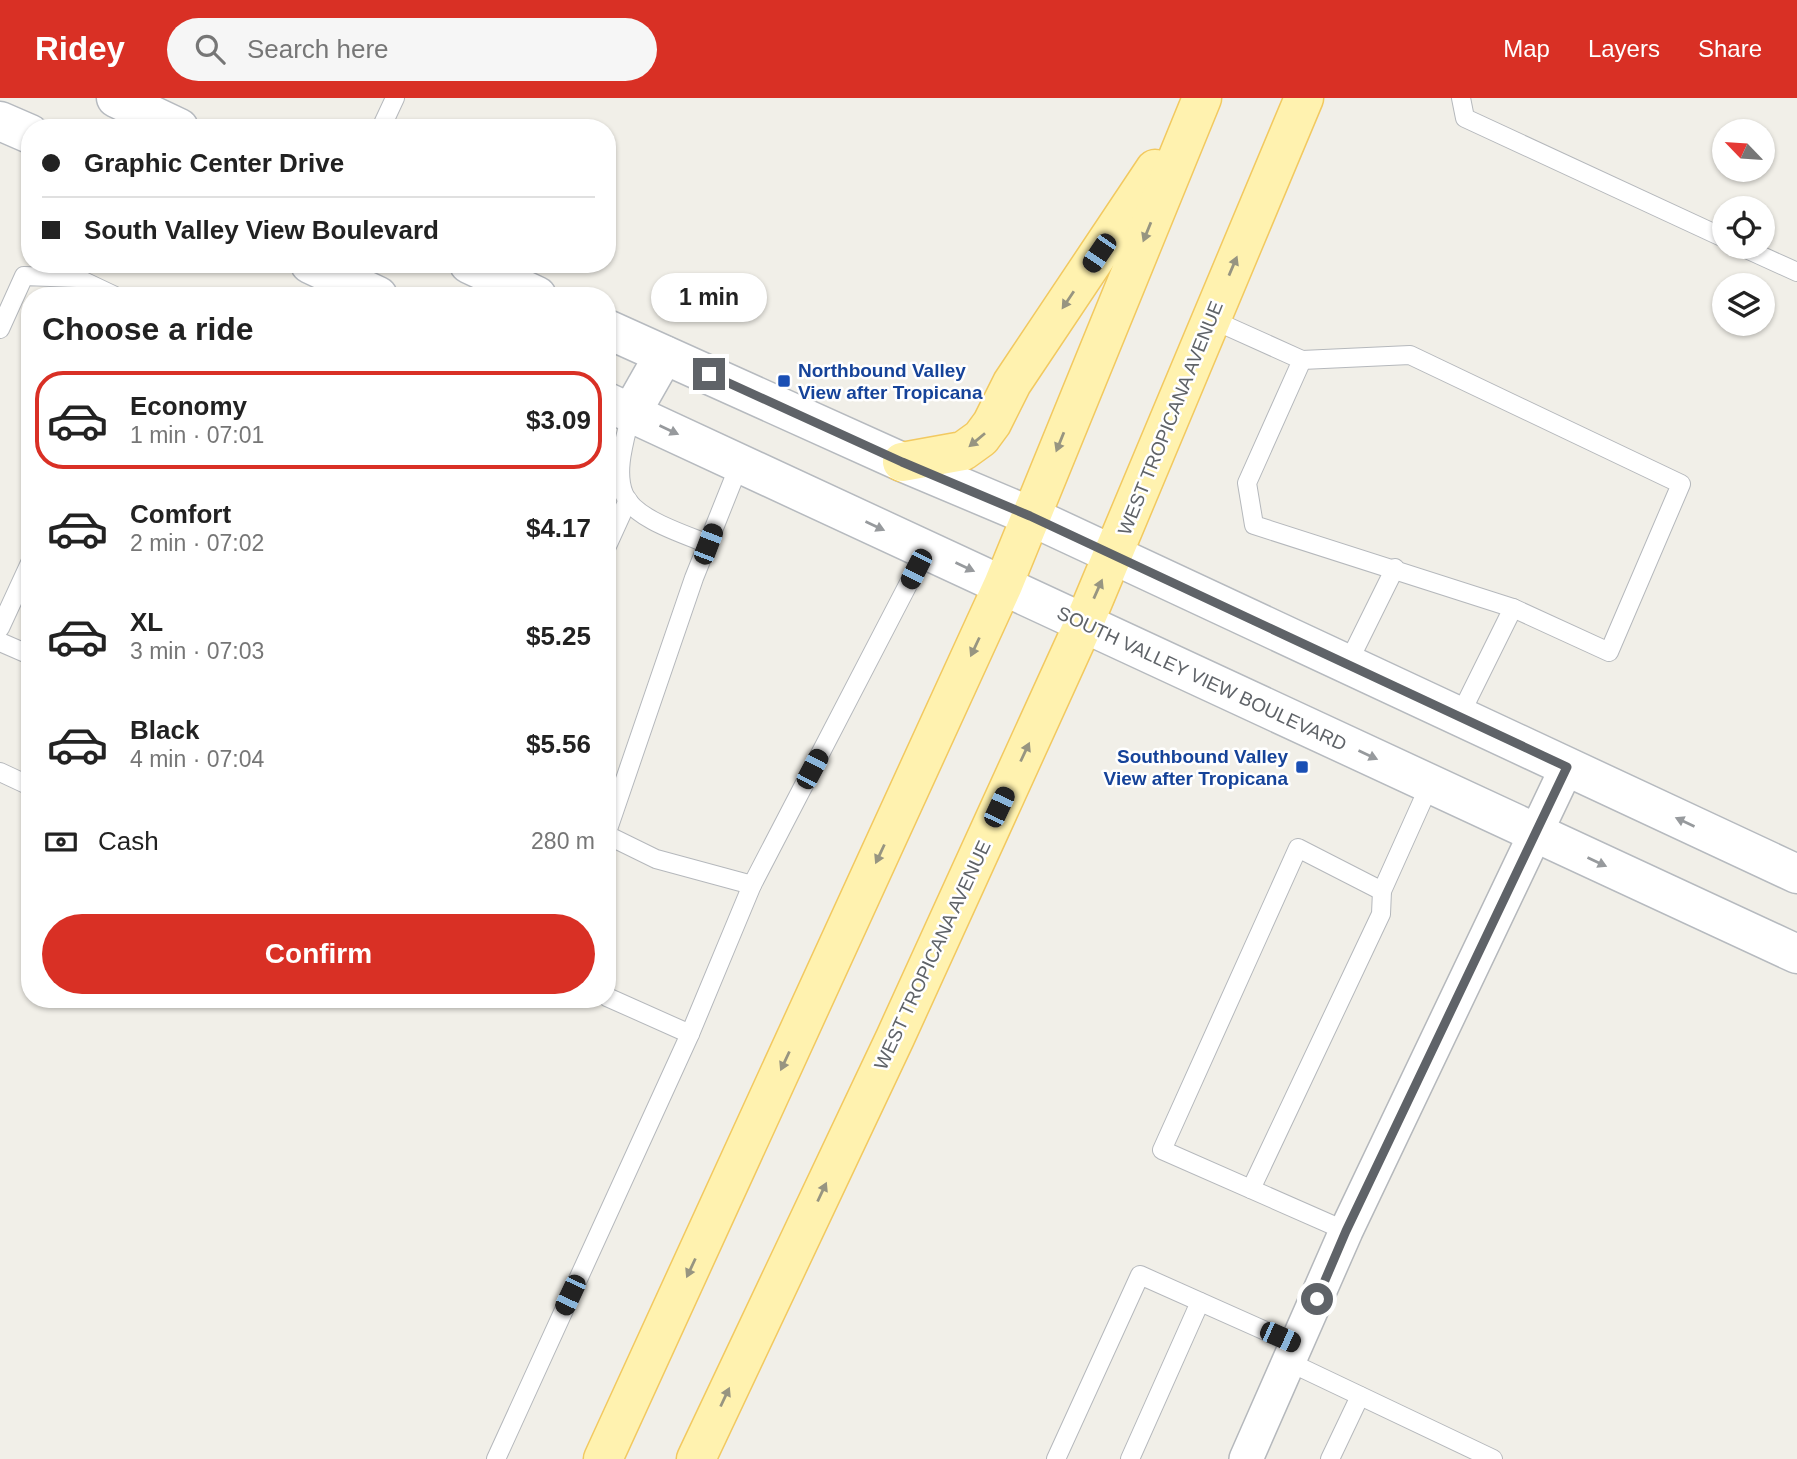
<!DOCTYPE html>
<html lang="en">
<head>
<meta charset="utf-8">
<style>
	:root { --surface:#fff; --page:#f6f6f6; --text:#222; --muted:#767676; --line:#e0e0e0; --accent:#d93025 }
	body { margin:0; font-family:Arial,sans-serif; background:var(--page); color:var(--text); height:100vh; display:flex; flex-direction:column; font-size:26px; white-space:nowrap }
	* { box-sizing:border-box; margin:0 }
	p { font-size:23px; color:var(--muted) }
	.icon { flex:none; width:38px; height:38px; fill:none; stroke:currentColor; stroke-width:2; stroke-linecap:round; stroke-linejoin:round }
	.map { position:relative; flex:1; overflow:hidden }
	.panel { position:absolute; left:21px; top:189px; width:595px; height:721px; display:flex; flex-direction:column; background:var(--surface); border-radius:28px; box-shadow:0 2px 5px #0004 }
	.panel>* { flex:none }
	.banner { position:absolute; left:21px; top:21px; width:595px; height:154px; border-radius:28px; box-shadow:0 2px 5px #0004; display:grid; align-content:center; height:154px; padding:0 21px; background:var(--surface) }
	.needle { width:46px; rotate:295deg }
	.fabs { position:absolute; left:1712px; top:21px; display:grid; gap:14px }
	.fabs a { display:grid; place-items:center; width:63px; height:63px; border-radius:50%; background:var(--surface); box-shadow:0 2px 5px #0004; font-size:35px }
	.end { position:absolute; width:32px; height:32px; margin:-16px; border:9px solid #5f6368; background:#fff; box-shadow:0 0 0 4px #fff }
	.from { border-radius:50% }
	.bubble { position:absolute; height:49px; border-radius:24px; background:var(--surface); box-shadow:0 2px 5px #0004; font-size:23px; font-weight:800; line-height:49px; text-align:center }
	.car { position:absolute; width:21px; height:42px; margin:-21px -10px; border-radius:9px; box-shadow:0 0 5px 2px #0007; background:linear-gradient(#222 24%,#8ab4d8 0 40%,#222 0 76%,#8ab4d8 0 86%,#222 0) }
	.banner b { display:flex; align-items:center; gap:24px; height:66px; font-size:26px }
	.banner b+b { border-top:2px solid var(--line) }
	.banner i { width:18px; height:18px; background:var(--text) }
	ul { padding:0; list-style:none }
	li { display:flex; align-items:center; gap:21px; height:98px; margin:0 14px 10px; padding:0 7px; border:4px solid transparent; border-radius:28px }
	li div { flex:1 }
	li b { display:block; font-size:26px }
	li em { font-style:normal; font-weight:800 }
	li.on { border-color:var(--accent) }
	li>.icon { width:63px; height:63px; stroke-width:1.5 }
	h2 { padding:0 21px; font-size:32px; line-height:84px }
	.pay { display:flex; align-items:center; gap:18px; height:77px; padding:0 21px; font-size:26px }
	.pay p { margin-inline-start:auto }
	.button { display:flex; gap:14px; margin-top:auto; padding:14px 21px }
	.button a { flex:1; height:80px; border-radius:42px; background:var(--accent); color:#fff; font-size:28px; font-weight:800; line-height:80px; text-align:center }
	header { display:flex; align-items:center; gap:42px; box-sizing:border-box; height:98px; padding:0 35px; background:var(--accent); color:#fff }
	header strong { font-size:33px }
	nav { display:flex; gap:38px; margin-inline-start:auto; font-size:24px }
	.search { width:490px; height:63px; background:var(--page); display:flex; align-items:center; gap:18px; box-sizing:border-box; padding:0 24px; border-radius:38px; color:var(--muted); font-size:26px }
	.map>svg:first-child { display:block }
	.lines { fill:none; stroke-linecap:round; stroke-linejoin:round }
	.service-casing { stroke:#b5b8bc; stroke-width:20 }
	.minor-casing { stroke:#b5b8bc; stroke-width:36 }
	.secondary-casing { stroke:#b6babf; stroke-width:41 }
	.primary-casing { stroke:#f2c960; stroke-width:41 }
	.service { stroke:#fff; stroke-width:18 }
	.minor { stroke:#fff; stroke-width:33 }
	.secondary { stroke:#fff; stroke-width:38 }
	.primary { stroke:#fff2af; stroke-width:38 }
	.oneway { fill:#979581 }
	.oneway2 { fill:#979a9d }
	.route { stroke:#5f6368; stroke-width:9 }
	.transit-dot { fill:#1a4fb4; stroke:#fff; stroke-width:2.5 }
	.labels { text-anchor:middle; stroke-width:5; stroke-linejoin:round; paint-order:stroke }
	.transit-label { font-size:19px; font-weight:bold; fill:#164399; stroke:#fff; text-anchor:start }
	.street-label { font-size:19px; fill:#5f6368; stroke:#fff }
</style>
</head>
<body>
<header>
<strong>Ridey</strong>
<div class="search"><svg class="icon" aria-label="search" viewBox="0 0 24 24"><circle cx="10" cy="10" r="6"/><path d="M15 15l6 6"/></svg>Search here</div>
<nav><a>Map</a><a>Layers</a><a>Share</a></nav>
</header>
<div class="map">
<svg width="1797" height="1361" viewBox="0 0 1797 1361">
	<rect width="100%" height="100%" fill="#f1efe8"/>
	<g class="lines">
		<g class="service-casing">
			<g id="service">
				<path d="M 1461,0 L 1465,20 L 1724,140"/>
				<path d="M 381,30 L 395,0"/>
				<path d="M 1742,149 L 1797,174"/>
				<path d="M 1211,221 L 1302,262 L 1247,385 L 1254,427 L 1513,510 L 1609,554 L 1681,386 L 1410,257 L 1302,262"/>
				<path d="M 0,231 L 24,178 L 77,180 L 115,198"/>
				<path d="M 631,315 C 626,339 614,372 624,396 C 634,421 684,436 708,446"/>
				<path d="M 607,448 L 628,402"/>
				<path d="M 0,530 L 30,465"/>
				<path d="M 0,544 L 30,557"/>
				<path d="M 1347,567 L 1395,470"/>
				<path d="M 1459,619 L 1513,510"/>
				<path d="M 0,674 L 30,688"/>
				<path d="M 607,734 L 694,480 L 740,365"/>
				<path d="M 607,737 L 656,761 L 752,787 L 926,452"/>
				<path d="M 607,899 L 690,936"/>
				<path d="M 1251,1091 L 1381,816 L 1382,793 L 1430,686"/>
				<path d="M 1346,1133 L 1162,1052 L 1298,750 L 1382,793"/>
				<path d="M 1289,1264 L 1493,1361"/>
				<path d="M 496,1361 L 690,936 L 752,787"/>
				<path d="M 1056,1361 L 1140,1177 L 1297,1247"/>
				<path d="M 1130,1361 L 1200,1204"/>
				<path d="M 1330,1361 L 1360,1298"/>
			</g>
		</g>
		<g class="minor-casing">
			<path id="minor" d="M 1246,1361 L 1346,1133 L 1567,669"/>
		</g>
		<g class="secondary-casing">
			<g id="secondary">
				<path d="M 116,0 L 179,30"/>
				<path d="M 0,23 L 30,36"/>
				<path d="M 310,166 L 378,198"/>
				<path d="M 469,166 L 537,198"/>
				<path d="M 607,231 L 902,364 L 1030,418 L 1797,776"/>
				<path d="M 607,304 L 1797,856"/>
				<path d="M 631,315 L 664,257"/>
			</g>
		</g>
		<g class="primary-casing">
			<g id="primary">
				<path d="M 902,364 L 963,353 L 981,340 L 992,325 L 1012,285 L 1155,71"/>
				<path d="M 603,1361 L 1003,487 L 1202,0"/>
				<path d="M 696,1361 L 895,940 L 1084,525 L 1304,0"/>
			</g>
		</g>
		<use href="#service" class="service"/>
		<use href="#minor" class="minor"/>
		<use href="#secondary" class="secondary"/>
		<use href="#primary" class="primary"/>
	</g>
	<defs><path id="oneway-solid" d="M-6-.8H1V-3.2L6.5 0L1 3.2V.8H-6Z" transform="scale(1.75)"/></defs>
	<g class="oneway">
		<use href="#oneway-solid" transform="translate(1147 134) rotate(112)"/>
		<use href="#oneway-solid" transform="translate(1233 168) rotate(-67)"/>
		<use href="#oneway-solid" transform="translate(1068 202) rotate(124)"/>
		<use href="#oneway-solid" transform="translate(977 342) rotate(140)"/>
		<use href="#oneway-solid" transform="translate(1060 344) rotate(112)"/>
		<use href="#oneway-solid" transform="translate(1098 491) rotate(-66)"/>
		<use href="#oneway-solid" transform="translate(975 549) rotate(115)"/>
		<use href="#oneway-solid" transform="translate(1025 654) rotate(-65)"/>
		<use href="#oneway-solid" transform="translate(880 756) rotate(115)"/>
		<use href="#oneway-solid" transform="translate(785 963) rotate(115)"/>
		<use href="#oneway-solid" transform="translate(822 1094) rotate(-65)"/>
		<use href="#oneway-solid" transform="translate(691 1170) rotate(115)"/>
		<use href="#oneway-solid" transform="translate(725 1299) rotate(-65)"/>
	</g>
	<g class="oneway2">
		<use href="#oneway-solid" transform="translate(669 332) rotate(25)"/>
		<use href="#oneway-solid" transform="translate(875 428) rotate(25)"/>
		<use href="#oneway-solid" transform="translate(965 469) rotate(25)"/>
		<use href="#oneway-solid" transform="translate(1368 657) rotate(25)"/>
		<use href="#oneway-solid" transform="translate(1685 724) rotate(-155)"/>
		<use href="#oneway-solid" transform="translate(1597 764) rotate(25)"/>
	</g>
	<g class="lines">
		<path class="route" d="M 709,276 L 902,364 L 1030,418 L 1567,669 L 1346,1133 L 1317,1201"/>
	</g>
	<g class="transit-dot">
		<rect x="777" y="276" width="14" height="14" rx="3.5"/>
		<rect x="1295" y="662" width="14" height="14" rx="3.5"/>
	</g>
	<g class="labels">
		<g class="transit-label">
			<text x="798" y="279">Northbound Valley<tspan x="798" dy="22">View after Tropicana</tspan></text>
			<text x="1288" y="665" text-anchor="end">Southbound Valley<tspan x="1288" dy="22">View after Tropicana</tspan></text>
		</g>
		<g class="street-label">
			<text transform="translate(1170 320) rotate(-68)" y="7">WEST TROPICANA AVENUE</text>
			<text transform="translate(1202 580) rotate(25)" y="7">SOUTH VALLEY VIEW BOULEVARD</text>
			<text transform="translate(932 857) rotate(-65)" y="7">WEST TROPICANA AVENUE</text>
		</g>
	</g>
</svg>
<div class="fabs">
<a><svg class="needle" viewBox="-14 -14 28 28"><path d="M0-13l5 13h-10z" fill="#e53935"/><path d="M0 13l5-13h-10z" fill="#767676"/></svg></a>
<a><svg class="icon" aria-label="locate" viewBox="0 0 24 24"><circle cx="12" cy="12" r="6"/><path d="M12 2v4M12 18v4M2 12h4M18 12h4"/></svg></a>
<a><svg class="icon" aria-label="layers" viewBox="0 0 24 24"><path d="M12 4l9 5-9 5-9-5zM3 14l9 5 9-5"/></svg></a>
</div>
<i class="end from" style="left:1317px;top:1201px"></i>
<i class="end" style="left:709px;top:276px"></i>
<div class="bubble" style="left:651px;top:175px;width:116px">1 min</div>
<i class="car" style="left:1099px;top:155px;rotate:214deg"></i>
<i class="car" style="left:708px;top:446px;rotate:21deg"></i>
<i class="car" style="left:916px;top:471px;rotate:207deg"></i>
<i class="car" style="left:812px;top:671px;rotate:28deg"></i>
<i class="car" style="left:999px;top:709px;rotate:25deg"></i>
<i class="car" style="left:570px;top:1197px;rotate:205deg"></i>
<i class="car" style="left:1280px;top:1239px;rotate:114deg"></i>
<div class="banner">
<b><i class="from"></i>Graphic Center Drive</b>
<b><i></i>South Valley View Boulevard</b>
</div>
<section class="panel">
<h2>Choose a ride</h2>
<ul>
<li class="on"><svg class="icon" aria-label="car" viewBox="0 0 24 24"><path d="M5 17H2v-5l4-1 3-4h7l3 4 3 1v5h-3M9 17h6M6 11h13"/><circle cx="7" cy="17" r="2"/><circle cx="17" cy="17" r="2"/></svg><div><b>Economy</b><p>1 min · 07:01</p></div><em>$3.09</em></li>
<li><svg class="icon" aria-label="car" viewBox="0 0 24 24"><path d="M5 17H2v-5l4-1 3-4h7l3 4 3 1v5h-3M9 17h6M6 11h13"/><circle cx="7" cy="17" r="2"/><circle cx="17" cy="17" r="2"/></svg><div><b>Comfort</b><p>2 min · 07:02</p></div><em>$4.17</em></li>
<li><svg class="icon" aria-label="car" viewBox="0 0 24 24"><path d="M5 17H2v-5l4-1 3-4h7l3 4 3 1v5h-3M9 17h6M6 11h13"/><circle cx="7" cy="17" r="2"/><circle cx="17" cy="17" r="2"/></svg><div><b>XL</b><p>3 min · 07:03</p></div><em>$5.25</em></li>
<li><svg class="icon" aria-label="car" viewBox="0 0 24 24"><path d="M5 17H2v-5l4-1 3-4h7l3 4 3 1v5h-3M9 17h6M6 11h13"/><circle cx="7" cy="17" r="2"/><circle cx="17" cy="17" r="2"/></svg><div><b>Black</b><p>4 min · 07:04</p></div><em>$5.56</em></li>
</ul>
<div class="pay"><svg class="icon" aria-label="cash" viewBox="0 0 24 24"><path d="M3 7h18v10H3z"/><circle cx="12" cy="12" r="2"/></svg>Cash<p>280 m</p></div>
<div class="button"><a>Confirm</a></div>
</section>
</div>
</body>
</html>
